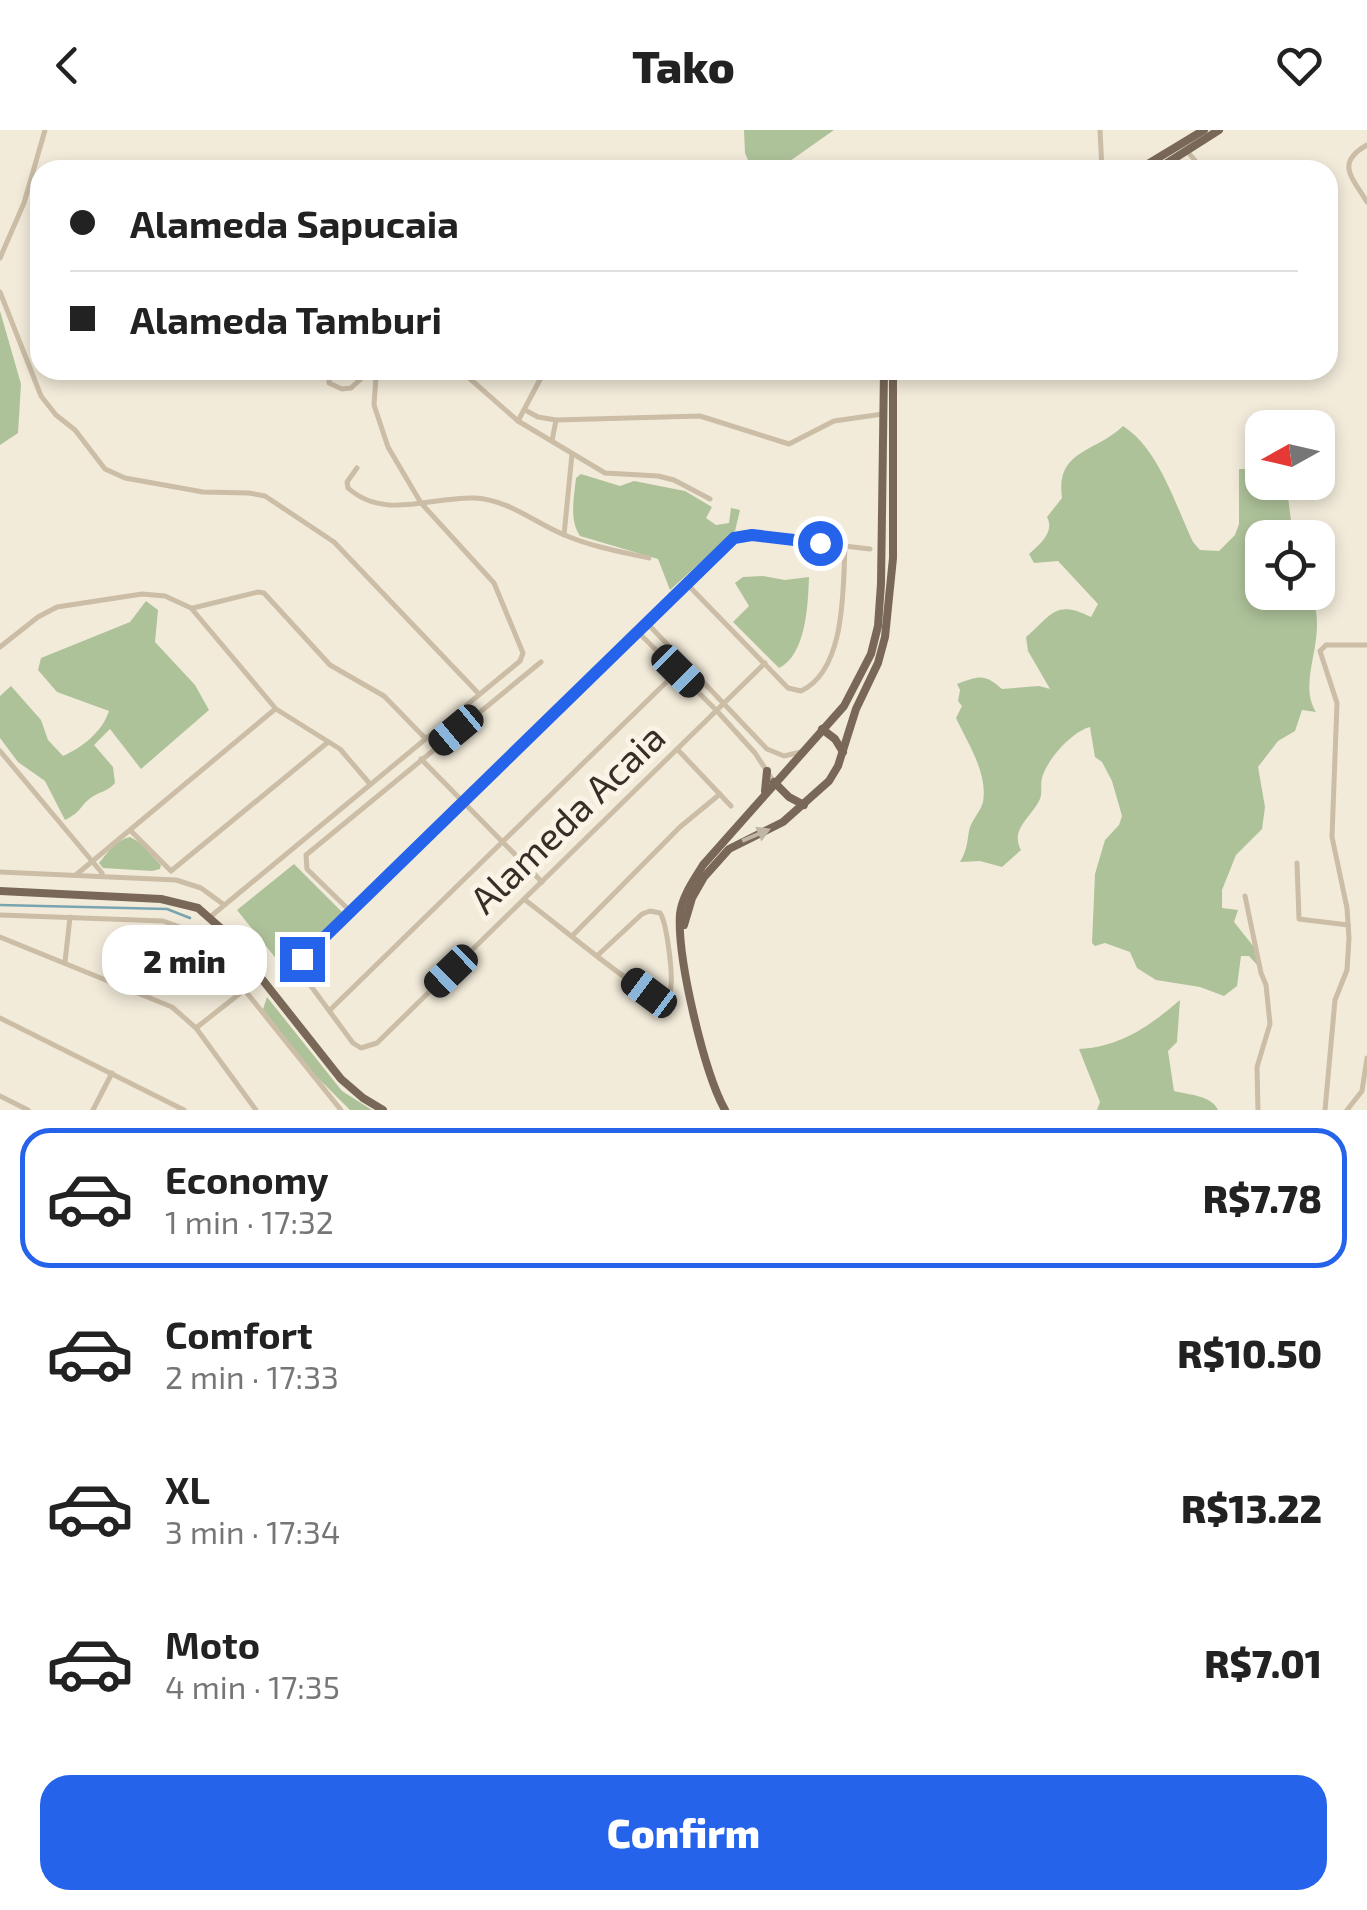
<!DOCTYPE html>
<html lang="en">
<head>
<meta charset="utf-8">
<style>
	:root { --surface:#fff; --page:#f6f6f6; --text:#222; --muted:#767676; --line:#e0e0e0; --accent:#2563eb }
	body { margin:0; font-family:"Exo 2",sans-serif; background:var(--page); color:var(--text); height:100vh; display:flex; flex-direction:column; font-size:38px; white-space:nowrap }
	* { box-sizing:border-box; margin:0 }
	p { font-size:32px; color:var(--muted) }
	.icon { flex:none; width:55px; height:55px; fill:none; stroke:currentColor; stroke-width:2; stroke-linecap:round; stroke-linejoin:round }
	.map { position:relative; height:980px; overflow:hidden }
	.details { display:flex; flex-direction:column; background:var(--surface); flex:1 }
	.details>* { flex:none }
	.guide { position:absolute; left:30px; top:30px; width:1308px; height:220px; border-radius:30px; box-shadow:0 5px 15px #0003; display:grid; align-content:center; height:220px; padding:0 40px; background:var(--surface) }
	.needle { width:65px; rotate:262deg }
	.tools { position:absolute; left:1245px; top:280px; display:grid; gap:20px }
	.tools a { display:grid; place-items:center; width:90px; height:90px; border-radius:20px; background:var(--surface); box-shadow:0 5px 15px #0003; font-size:50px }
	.end { position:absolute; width:45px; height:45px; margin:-22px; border:12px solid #2563eb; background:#fff; box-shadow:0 0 0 5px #fff }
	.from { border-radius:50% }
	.bubble { position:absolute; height:70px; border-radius:30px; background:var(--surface); box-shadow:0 5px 15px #0003; font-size:32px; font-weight:800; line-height:70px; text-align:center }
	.car { position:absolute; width:30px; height:60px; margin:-30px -15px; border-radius:12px; box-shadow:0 0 8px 2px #0007; background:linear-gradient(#222 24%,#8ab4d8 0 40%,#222 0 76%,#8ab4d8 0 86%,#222 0) }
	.guide b { display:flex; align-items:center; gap:35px; height:95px; font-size:38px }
	.guide b+b { border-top:2px solid var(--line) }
	.guide i { width:25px; height:25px; background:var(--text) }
	ul { padding:18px 0 0; list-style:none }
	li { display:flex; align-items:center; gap:30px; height:140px; margin:0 20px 15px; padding:0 20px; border:5px solid transparent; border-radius:30px }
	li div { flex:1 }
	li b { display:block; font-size:38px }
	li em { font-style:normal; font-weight:800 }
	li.current { border-color:var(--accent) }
	li>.icon { width:90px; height:90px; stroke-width:1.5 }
	.button { display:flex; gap:20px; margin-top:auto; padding:20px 40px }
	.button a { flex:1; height:115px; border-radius:30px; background:var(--accent); color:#fff; font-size:40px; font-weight:800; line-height:115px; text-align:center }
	header { display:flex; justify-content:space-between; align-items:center; height:130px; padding:0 40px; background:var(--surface); font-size:45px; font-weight:800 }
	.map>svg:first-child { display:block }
	.green { fill:#aec29a }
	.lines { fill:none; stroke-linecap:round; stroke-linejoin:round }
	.stream { stroke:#78a5b0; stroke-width:2.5 }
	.minor { stroke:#cbbda6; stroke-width:5 }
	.primary { stroke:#796858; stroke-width:8 }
	.oneway { fill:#c0b5a7 }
	.route { stroke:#2563eb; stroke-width:12 }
	.labels { text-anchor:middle; stroke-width:10; stroke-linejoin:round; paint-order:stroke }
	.street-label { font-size:38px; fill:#372e27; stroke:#faf4e7 }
</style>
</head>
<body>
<header><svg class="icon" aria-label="back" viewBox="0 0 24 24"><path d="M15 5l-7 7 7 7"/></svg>Tako<svg class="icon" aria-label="heart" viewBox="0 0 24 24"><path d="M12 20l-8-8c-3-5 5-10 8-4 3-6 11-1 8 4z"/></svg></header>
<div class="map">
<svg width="1367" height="980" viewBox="0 0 1367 980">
	<rect width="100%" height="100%" fill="#f2ebda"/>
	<g class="green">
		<path d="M 744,0 L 834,0 L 780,38 L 752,40 L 745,23 Z"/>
		<path d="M 0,181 L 21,254 L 18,303 L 0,315 Z"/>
		<path d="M 1123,296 C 1159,319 1175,374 1193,412 L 1200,420 L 1219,421 L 1235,405 L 1239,394 L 1239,339 L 1259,339 L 1262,341 L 1262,352 L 1281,353 L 1288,367 L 1293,407 L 1262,408 L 1262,462 C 1282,463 1297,463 1314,473 C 1326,512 1297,552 1316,582 L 1302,580 L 1295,601 L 1278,611 L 1258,637 L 1265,677 L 1262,699 L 1236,725 L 1222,760 L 1222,778 L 1238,780 L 1234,792 L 1258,822 L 1260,838 L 1249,826 L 1241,826 L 1237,856 L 1224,866 L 1200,857 L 1156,850 L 1137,838 L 1130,822 L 1105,813 L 1095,816 L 1092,813 L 1095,744 L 1105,710 L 1119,695 L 1122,686 L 1112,651 L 1102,632 L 1095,627 L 1090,597 C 1073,601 1047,629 1042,648 C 1040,656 1043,664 1039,671 C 1030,688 1010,700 1021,720 L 1002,737 L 980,731 L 960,732 C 967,720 967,713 969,701 C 971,690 980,683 983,672 C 988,643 968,614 956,588 L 962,576 L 958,571 L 960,560 L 957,554 C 980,545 985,544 1002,559 L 1039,556 L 1050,559 L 1028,521 L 1026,507 C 1052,485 1055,469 1091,487 L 1098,474 L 1058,431 L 1034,433 L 1029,424 C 1040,414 1055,402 1047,387 L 1062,368 C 1055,320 1095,323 1123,296 Z"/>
		<path d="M 581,344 L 620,356 L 634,351 L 685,361 L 712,377 L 706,388 L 716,395 L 729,393 L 731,378 L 740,380 L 735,401 L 670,460 L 658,429 L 580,406 C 569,390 574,368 576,348 Z"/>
		<path d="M 763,446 L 785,450 L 809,447 C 808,475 806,525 779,538 L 733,492 L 749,476 L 735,453 L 743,447 Z"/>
		<path d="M 146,471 L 158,480 L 155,512 L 195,555 L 209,580 L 141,639 L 110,599 L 94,615 L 113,637 L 115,653 C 107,662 101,661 92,667 C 80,675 82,682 65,690 L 45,651 L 18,632 L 0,608 L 0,566 L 11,556 L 41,590 L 48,610 L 63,626 C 83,617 102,602 109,581 L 57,562 L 38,540 L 41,528 L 130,492 Z"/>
		<path d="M 130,707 L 139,712 L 161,735 L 160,739 L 152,741 L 103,738 L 99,733 C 107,723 116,710 130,707 Z"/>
		<path d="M 294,734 L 342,782 L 298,826 L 296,837 L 278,831 L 237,780 Z"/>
		<path d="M 267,867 L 342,961 L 372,980 L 350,980 L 309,939 L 263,879 Z"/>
		<path d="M 1180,870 L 1177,912 L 1168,921 L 1174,961 C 1189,965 1211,965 1218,980 L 1097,980 L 1100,972 L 1079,919 C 1120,917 1150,896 1180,870 Z"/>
	</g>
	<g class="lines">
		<path class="stream" d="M 0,775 L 167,779 L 190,788"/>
		<g class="minor">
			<path d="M 1100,0 L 1102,40"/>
			<path d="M 1367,15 C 1335,33 1352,47 1367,72"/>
			<path d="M 1187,21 L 1203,40"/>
			<path d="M 0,128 L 24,73 L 45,0"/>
			<path d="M 0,162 L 41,266 L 56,285 L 75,300 L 105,339 L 125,348 L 203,362 L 249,363 L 265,366 L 334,412 L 479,564"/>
			<path d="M 329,240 L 329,253 L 342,259 L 351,258 L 364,246 L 376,247"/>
			<path d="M 460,240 L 518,291 L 605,343 L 658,346 L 674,350 L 710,369"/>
			<path d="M 376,247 L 386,240"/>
			<path d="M 525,280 L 538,287 L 556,290 L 700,286 L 789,314 L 834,291 L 883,284"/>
			<path d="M 518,291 L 544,242"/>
			<path d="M 552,311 L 556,290"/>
			<path d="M 357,338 L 347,352 L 348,358 C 385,391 432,366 475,368 C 510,370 536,394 567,406 C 593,417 622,422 649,428"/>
			<path d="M 564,405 L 572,324"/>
			<path d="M 686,453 L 788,558 L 801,561 C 846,540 843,458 845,416"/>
			<path d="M 193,478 L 258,462 L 264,463 L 330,535 L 384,566 L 425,608"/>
			<path d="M 646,492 L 767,619 L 784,626 L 801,622"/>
			<path d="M 637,501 L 717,581 L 755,623 L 774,652"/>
			<path d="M 0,517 L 38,487 L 57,477 L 142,464 L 165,466 L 191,478 L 276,579 L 340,619 L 370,654"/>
			<path d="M 765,533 L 377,913 L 361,918 L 353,913 L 302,844 L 302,829 L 716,424 L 734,408 L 743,404 L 870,419"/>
			<path d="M 678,620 L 731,676"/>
			<path d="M 0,621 L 102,743"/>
			<path d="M 421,629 L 542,752"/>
			<path d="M 130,700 L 170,740"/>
			<path d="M 1297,733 L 1299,789 L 1348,795"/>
			<path d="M 171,741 L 327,613"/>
			<path d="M 0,742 L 176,750 L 201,758 L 223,774"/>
			<path d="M 77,744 L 274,580"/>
			<path d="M 1245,766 L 1261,843 L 1266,855 L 1270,894 L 1257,937 L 1258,980"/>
			<path d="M 525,770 C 546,785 638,862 655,866 C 662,867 664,865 670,862 C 674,849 667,793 660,783 L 650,781 L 642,784 L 598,825"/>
			<path d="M 349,780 L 307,739 L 306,725 L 541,532"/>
			<path d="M 0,785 L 163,791 L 191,801 L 226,837 L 341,980"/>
			<path d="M 210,787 L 520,531 L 523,523 L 494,453 L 421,373 L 388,317 L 374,275 L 376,247"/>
			<path d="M 573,805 L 680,697 L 720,664"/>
			<path d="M 0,807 L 172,877 L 196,898 L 256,980"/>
			<path d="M 65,832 L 70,787"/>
			<path d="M 330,880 L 686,533"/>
			<path d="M 0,888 L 184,980"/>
			<path d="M 196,898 L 243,861"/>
			<path d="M 0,966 L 28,980"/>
			<path d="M 93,980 L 112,943"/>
			<path d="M 1325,980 L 1335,870 L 1347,840 L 1349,808 L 1347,778 L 1332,707 L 1337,573 L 1320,521 L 1326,515 L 1367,515"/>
			<path d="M 1347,980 L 1362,961 L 1367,928"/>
		</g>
		<g class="primary">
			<path d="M 1138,40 L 1204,0"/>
			<path d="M 1156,40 L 1219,0"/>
			<path d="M 822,599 L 835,609 L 843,622"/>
			<path d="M 774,652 L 789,667 L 804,675"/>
			<path d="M 765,661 L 767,641"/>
			<path d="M 0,761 L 161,769 L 198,778 L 224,801 L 341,949 L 363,968 L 383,980"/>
			<path d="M 684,795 L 692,768 L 704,747 L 729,719 L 783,692 L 829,651 L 838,636 L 856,579 L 878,533 L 885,507 L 893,428 L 893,240"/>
			<path d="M 725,980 C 704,942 677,828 680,784 C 682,766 694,750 703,735 L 844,576 L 871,524 L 878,496 L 881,454 L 884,240"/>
		</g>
	</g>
	<defs><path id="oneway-solid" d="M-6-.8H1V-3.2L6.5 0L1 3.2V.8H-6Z" transform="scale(2.5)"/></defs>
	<use class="oneway" href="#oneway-solid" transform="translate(756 705) rotate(-23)"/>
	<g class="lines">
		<path class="route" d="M 302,829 L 734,408 L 752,405 L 820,413"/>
	</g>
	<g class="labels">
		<g class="street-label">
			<text transform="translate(568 689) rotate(-44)" y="13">Alameda Acaia</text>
		</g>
	</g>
</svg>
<div class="tools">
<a><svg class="needle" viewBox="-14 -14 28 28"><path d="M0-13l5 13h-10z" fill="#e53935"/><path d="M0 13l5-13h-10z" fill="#767676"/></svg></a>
<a><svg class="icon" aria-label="locate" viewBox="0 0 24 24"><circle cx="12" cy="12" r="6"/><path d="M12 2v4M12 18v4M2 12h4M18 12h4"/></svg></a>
</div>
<i class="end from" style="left:820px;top:413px"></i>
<i class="end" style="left:302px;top:829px"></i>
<div class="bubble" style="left:102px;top:795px;width:165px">2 min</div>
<i class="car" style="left:678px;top:541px;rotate:135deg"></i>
<i class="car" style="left:456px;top:600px;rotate:230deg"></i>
<i class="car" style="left:451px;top:841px;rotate:226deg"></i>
<i class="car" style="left:649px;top:863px;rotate:307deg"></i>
<div class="guide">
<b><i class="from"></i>Alameda Sapucaia</b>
<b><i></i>Alameda Tamburi</b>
</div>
</div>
<section class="details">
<ul>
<li class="current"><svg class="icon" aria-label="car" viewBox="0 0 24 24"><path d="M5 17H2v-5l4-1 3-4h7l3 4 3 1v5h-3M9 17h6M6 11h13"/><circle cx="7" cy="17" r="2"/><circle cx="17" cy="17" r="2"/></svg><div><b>Economy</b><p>1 min · 17:32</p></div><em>R$7.78</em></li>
<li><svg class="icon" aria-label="car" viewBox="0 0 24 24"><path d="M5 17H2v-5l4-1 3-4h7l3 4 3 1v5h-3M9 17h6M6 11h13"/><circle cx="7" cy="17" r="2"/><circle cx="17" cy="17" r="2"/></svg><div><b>Comfort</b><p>2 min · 17:33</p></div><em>R$10.50</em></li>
<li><svg class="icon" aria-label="car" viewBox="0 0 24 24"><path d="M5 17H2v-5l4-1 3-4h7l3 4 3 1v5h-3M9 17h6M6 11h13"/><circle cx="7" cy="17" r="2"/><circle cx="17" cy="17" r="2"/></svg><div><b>XL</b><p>3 min · 17:34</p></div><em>R$13.22</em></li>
<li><svg class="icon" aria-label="car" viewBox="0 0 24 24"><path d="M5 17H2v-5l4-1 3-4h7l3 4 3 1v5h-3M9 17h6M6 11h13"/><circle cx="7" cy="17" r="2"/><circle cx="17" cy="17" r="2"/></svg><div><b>Moto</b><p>4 min · 17:35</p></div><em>R$7.01</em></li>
</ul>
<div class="button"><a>Confirm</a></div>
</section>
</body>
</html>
